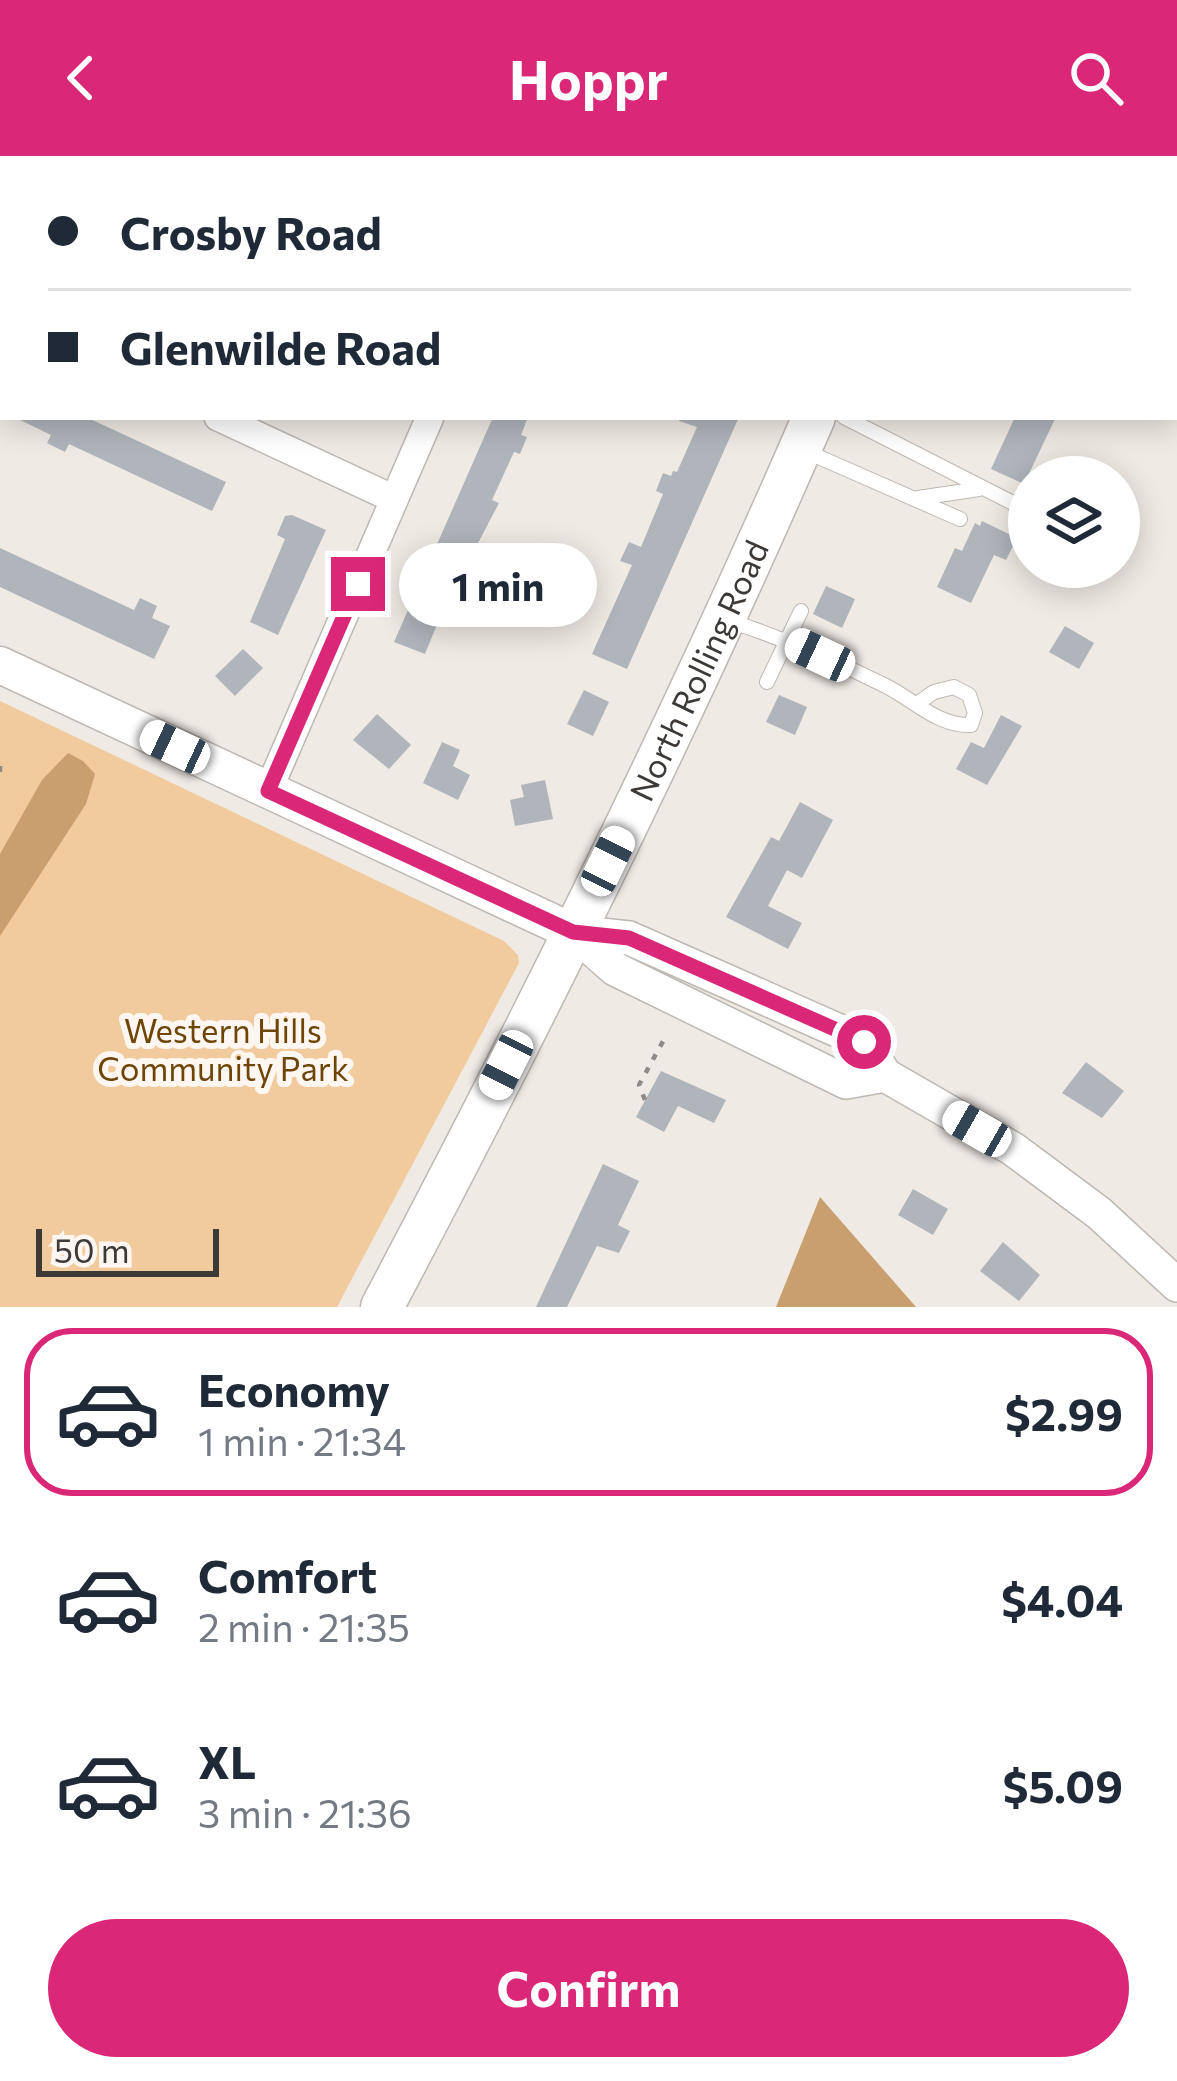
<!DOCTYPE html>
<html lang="en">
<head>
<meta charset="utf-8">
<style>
	:root { --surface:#fff; --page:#f2f2f3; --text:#1f2937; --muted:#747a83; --line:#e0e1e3; --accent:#db2777 }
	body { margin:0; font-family:Commissioner,sans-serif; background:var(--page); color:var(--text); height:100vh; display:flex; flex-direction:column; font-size:45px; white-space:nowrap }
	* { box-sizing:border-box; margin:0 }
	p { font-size:39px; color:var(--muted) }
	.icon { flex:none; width:66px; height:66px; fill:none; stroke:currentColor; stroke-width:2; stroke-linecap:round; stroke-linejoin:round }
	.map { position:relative; height:1151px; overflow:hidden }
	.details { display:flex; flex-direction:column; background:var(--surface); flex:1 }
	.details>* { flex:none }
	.banner { position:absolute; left:0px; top:0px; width:1179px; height:264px; box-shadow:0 6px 30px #0003; display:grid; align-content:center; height:264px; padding:0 48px; background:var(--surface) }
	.tools { position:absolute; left:1008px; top:300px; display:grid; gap:24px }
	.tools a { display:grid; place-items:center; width:132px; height:132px; border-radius:50%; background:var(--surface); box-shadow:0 6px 30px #0003; font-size:60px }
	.scale { position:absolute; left:36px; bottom:30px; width:183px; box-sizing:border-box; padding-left:12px; border:6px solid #3c3937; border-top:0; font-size:33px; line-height:42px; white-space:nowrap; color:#3c3937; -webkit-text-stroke:9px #fef7f1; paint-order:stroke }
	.end { position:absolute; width:54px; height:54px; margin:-27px; border:15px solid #db2777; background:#fff; box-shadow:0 0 0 6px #fff }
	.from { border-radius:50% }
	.bubble { position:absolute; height:84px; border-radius:42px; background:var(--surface); box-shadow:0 6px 30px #0003; font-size:39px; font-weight:700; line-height:84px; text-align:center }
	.car { position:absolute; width:36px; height:72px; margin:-36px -18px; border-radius:15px; box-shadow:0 0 9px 3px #0007; background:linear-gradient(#fff 24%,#345 0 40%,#fff 0 76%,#345 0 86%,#fff 0) }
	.banner b { display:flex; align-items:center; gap:42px; height:114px; font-size:45px }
	.banner b+b { border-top:3px solid var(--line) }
	.banner i { width:30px; height:30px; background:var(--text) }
	ul { padding:21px 0 0; list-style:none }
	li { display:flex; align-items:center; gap:36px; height:168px; margin:0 24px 18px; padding:0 24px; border:6px solid transparent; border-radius:48px }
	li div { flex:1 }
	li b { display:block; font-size:45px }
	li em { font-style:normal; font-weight:700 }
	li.current { border-color:var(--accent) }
	li>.icon { width:108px; height:108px; stroke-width:1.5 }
	.cta { display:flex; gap:24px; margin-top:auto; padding:24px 48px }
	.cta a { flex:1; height:138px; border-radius:72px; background:var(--accent); color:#fff; font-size:48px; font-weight:700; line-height:138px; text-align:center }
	header { display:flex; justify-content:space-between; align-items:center; height:156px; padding:0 48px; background:var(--accent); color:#fff; font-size:54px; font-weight:700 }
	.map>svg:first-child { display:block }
	.green { fill:#f1ca9d }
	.forest { fill:#ca9f6f }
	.building { fill:#afb5bb }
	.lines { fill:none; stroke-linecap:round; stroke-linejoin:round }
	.service-casing { stroke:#beb8b2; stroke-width:16 }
	.minor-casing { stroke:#beb8b2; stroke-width:30 }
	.tertiary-casing { stroke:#beb8b2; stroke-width:36 }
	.secondary-casing { stroke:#beb8b2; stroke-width:39 }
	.primary-casing { stroke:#beb8b2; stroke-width:45 }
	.path { stroke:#8e8a86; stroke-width:4.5; stroke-dasharray:6 9; stroke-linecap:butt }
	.service { stroke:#fff; stroke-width:14 }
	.minor { stroke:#fff; stroke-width:27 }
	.tertiary { stroke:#fff; stroke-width:33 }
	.secondary { stroke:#fff; stroke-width:36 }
	.primary { stroke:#fff; stroke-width:42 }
	.route { stroke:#db2777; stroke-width:15 }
	.labels { text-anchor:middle; stroke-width:12; stroke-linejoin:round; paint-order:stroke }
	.street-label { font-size:33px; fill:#3c3937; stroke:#fef7f1 }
	.park-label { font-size:33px; fill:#6e4507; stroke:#fef7f1 }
</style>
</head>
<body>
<header><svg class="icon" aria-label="back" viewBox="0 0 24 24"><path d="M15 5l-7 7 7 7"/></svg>Hoppr<svg class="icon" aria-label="search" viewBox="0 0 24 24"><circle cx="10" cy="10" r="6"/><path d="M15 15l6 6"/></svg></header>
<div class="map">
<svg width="1177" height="1151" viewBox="0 0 1177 1151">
	<rect width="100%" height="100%" fill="#f0eae4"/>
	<path class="green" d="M 0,545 L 504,785 L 518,799 L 519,807 L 337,1151 L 0,1151 Z"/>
	<g class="forest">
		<path d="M 68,597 L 83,605 L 95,618 L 86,648 L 0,780 L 0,698 L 42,624 Z"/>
		<path d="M 820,1041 L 916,1151 L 776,1151 Z"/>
	</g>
	<g class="building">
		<path d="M 14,261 L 86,261 L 226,326 L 212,355 L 69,288 L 65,296 L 47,287 L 51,279 Z"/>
		<path d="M 493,261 L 528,261 L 521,279 L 527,281 L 520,298 L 514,296 L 492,344 L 499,347 L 466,410 L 489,420 L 481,439 L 454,427 L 425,498 L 394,486 Z"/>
		<path d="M 680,261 L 739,261 L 627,513 L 592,498 L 632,409 L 620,405 L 629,386 L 641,391 L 663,338 L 656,335 L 663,317 L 671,320 L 673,315 L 677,316 L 697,271 L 679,265 Z"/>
		<path d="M 1015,261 L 1056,261 L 1024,328 L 991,313 Z"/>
		<path d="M 292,359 L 326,374 L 278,479 L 250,466 L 285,383 L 277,379 L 285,360 Z"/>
		<path d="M 982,365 L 1017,382 L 1006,404 L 994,399 L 971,447 L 937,431 L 955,392 L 962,395 L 975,367 L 980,370 Z"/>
		<path d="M 0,392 L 134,454 L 140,442 L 157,450 L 152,462 L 170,470 L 154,503 L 0,431 Z"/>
		<path d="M 826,430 L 855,443 L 842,472 L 813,458 Z"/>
		<path d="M 1065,470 L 1094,487 L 1079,513 L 1049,496 Z"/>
		<path d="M 243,493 L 263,512 L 235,540 L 215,520 Z"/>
		<path d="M 584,534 L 609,546 L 593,580 L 567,568 Z"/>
		<path d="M 779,539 L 807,551 L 795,579 L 766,566 Z"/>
		<path d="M 377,558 L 411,589 L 389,613 L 353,584 Z"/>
		<path d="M 1001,559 L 1022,570 L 987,629 L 956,613 L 971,586 L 984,592 Z"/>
		<path d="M 442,586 L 460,594 L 453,610 L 470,619 L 458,644 L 423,627 Z"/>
		<path d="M 545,624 L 553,663 L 515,670 L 510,644 L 524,641 L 521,629 Z"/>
		<path d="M 800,646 L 833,664 L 802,722 L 787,714 L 768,750 L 802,767 L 788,793 L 726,761 L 771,681 L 779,685 Z"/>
		<path d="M 1086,906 L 1124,935 L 1102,962 L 1062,937 Z"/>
		<path d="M 661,915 L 726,944 L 714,967 L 678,950 L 664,976 L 636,961 Z"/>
		<path d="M 603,1008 L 639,1025 L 618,1069 L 630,1075 L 619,1097 L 597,1090 L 567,1151 L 536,1151 Z"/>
		<path d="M 913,1033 L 948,1053 L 933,1079 L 898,1059 Z"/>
		<path d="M 1003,1086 L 1040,1119 L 1019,1145 L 980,1115 Z"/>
	</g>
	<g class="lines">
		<g class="service-casing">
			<g id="service">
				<path d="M 844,261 L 1015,348 L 1029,350"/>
				<path d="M 805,295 L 960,363"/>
				<path d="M 918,342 L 979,333"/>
				<path d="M 727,464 C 782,482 834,504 886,530 C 915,545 938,570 971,569 L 975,557 L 969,539 L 954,531 L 934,536 L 918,547"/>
				<path d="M 767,526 L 801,455"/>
			</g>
		</g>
		<g class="minor-casing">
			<g id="minor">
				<path d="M 369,0 L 376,3"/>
				<path d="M 541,3 L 543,0"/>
				<path d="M 0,159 L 3,161"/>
				<path d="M 218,261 L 394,343"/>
				<path d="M 268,635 L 430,261"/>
			</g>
		</g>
		<g class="tertiary-casing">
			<g id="tertiary">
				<path d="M 573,776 L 629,782 L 864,886 L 885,919 L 1013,993 L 1099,1057 L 1177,1129"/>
				<path d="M 573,776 L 615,813 L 846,926 L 885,919"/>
			</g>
		</g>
		<g class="secondary-casing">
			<path id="secondary" d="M 0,509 L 573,776"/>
		</g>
		<g class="primary-casing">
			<g id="primary">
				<path d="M 923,3 L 925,0"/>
				<path id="s1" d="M 382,1151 C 536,860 683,564 814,261"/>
			</g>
		</g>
		<g class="path">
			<path d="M 0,610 L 0,625"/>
			<path d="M 645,944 L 639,929 L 667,878"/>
		</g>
		<use href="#service" class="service"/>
		<use href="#minor" class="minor"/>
		<use href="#tertiary" class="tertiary"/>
		<use href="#secondary" class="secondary"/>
		<use href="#primary" class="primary"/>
	</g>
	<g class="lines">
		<path class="route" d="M 358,428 L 268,635 L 573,776 L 629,782 L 864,886"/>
	</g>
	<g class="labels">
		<g class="street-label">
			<text dy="12" stroke="none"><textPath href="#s1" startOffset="711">North Rolling Road</textPath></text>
		</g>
		<g class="park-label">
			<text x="223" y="887">Western Hills<tspan x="223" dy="38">Community Park</tspan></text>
		</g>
	</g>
</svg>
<div class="tools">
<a><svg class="icon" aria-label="layers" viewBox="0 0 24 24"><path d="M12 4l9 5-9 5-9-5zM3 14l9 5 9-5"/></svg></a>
</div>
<div class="scale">50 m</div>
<i class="end from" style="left:864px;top:886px"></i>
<i class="end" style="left:358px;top:428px"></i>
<div class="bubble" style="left:399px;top:387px;width:198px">1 min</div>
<i class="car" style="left:820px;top:499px;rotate:295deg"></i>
<i class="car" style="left:175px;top:591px;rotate:295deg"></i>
<i class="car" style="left:608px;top:705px;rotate:26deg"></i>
<i class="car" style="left:506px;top:909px;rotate:207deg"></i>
<i class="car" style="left:977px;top:973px;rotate:300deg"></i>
<div class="banner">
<b><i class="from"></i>Crosby Road</b>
<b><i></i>Glenwilde Road</b>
</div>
</div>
<section class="details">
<ul>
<li class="current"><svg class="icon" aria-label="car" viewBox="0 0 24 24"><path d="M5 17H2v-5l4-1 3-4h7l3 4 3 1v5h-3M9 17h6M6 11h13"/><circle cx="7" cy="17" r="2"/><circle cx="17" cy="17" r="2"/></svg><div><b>Economy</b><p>1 min · 21:34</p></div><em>$2.99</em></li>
<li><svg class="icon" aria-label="car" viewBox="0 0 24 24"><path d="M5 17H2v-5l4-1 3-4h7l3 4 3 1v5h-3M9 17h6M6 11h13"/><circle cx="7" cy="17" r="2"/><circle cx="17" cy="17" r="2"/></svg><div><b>Comfort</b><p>2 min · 21:35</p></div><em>$4.04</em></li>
<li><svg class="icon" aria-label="car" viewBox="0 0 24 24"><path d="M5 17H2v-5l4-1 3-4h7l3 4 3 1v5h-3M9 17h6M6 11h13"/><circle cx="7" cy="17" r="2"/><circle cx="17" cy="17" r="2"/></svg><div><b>XL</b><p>3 min · 21:36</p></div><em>$5.09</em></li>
</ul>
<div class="cta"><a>Confirm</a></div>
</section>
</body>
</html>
